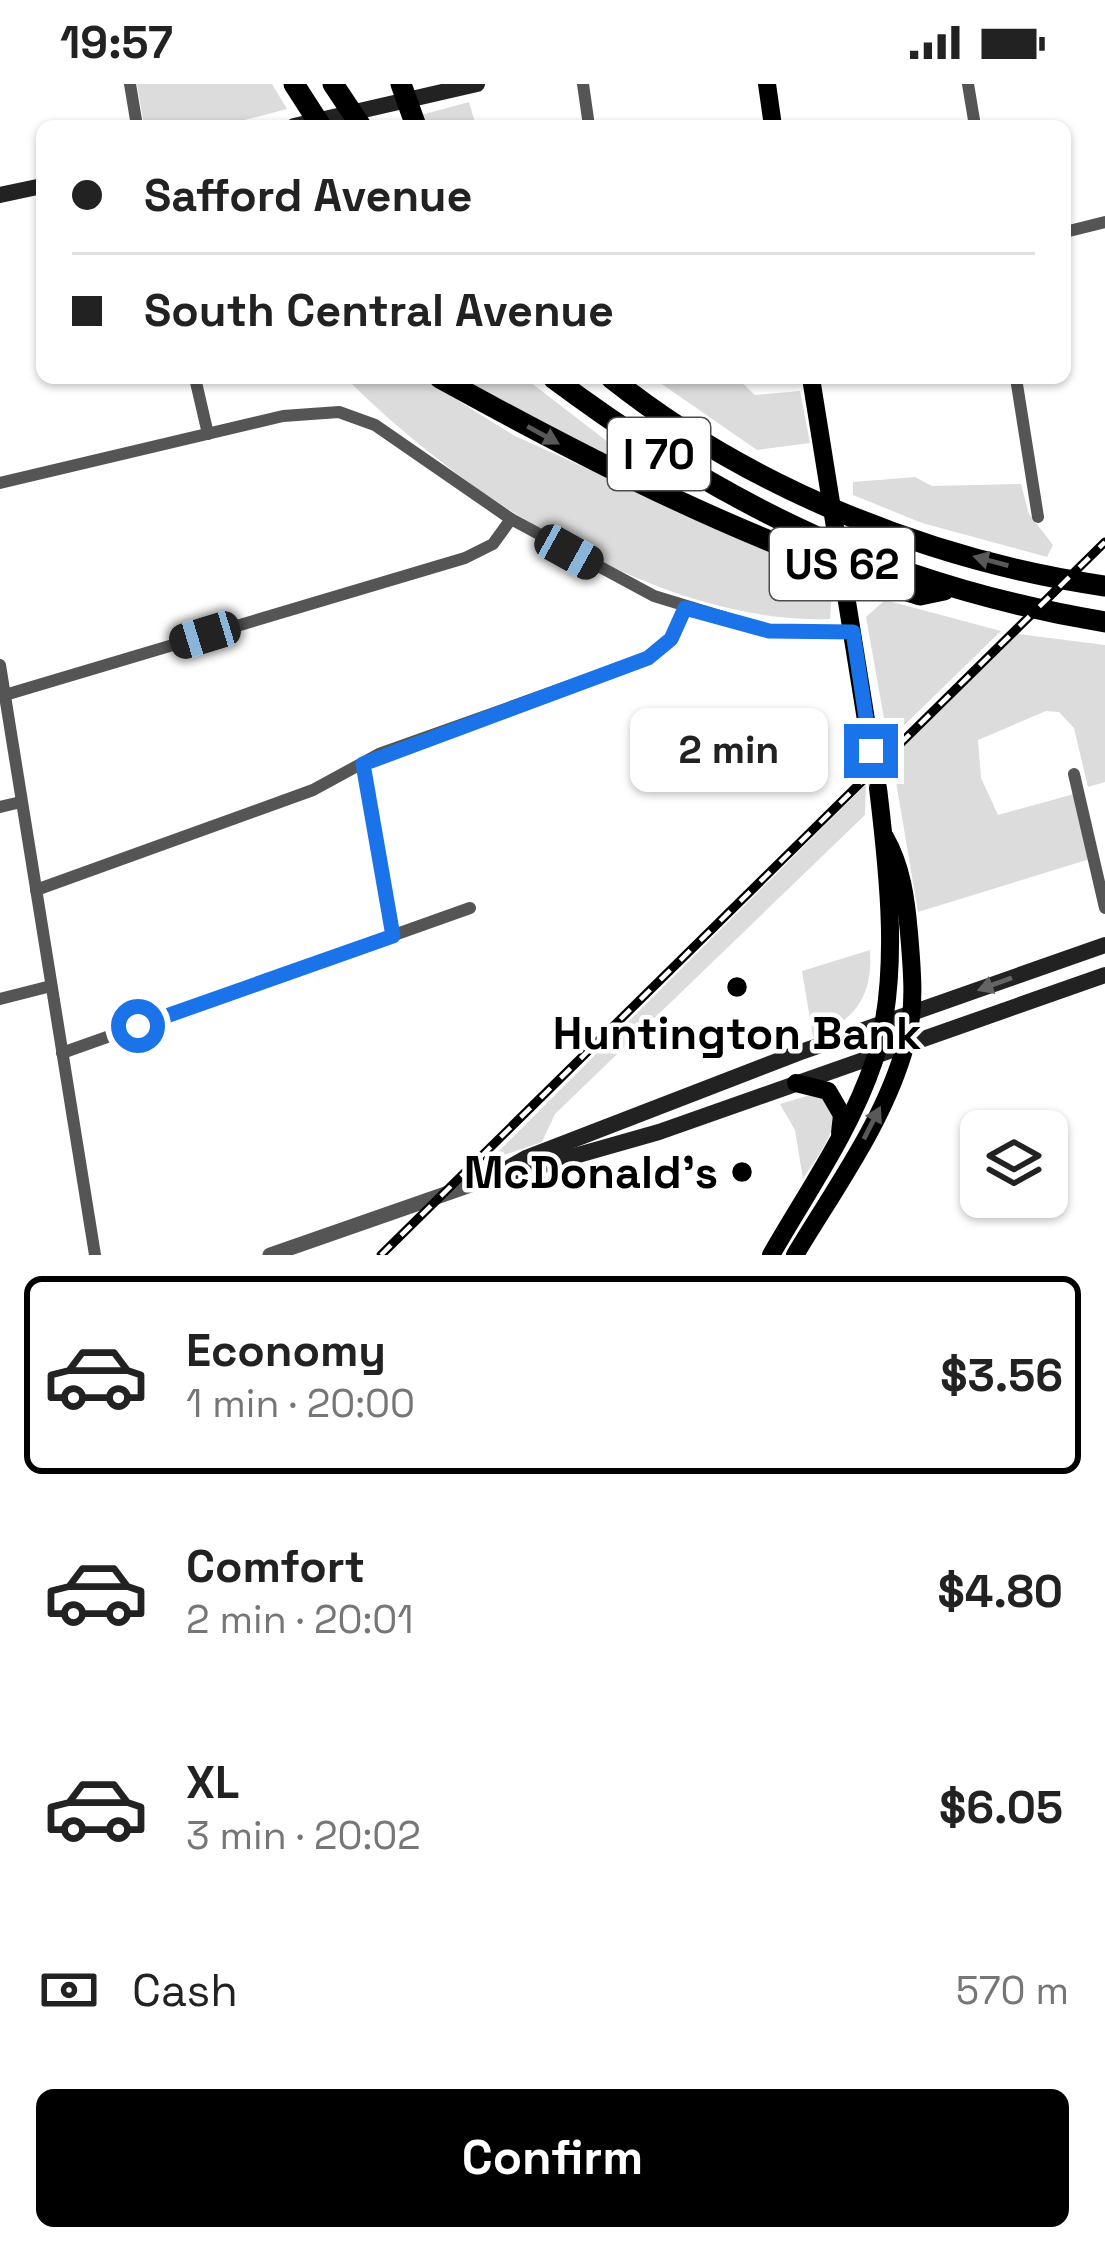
<!DOCTYPE html>
<html lang="en">
<head>
<meta charset="utf-8">
<style>
	:root { --surface:#fff; --page:#f2f2f2; --text:#222; --muted:#767676; --line:#e0e0e0; --accent:#000 }
	body { margin:0; font-family:"Space Grotesk",sans-serif; background:var(--page); color:var(--text); height:100vh; display:flex; flex-direction:column; font-size:45px; white-space:nowrap }
	* { box-sizing:border-box; margin:0 }
	p { font-size:39px; color:var(--muted) }
	.icon { flex:none; width:66px; height:66px; fill:none; stroke:currentColor; stroke-width:2; stroke-linecap:round; stroke-linejoin:round }
	.map { position:relative; height:1171px; overflow:hidden }
	.details { display:flex; flex-direction:column; background:var(--surface); flex:1 }
	.details>* { flex:none }
	.guide { position:absolute; left:36px; top:36px; width:1035px; height:264px; border-radius:18px; box-shadow:0 3px 9px #0004; display:grid; align-content:center; height:264px; padding:0 36px; background:var(--surface) }
	.buttons { position:absolute; left:960px; top:1026px; display:grid; gap:24px }
	.buttons a { display:grid; place-items:center; width:108px; height:108px; border-radius:18px; background:var(--surface); box-shadow:0 3px 9px #0004; font-size:60px }
	.end { position:absolute; width:54px; height:54px; margin:-27px; border:15px solid #1a73e8; background:#fff; box-shadow:0 0 0 6px #fff }
	.from { border-radius:50% }
	.bubble { position:absolute; height:84px; border-radius:18px; background:var(--surface); box-shadow:0 3px 9px #0004; font-size:39px; font-weight:800; line-height:84px; text-align:center }
	.car { position:absolute; width:36px; height:72px; margin:-36px -18px; border-radius:15px; box-shadow:0 0 9px 3px #0007; background:linear-gradient(#222 24%,#8ab4d8 0 40%,#222 0 76%,#8ab4d8 0 86%,#222 0) }
	.guide b { display:flex; align-items:center; gap:42px; height:114px; font-size:45px }
	.guide b+b { border-top:3px solid var(--line) }
	.guide i { width:30px; height:30px; background:var(--text) }
	ul { padding:21px 0 0; list-style:none }
	li { display:flex; align-items:center; gap:36px; height:198px; margin:0 24px 18px; padding:0 12px; border:6px solid transparent; border-radius:18px }
	li div { flex:1 }
	li b { display:block; font-size:45px }
	li em { font-style:normal; font-weight:800 }
	li.on { border-color:var(--accent) }
	li>.icon { width:108px; height:108px; stroke-width:1.5 }
	.pay { display:flex; align-items:center; gap:30px; height:132px; padding:0 36px; font-size:45px }
	.pay p { margin-inline-start:auto }
	.button { display:flex; gap:24px; margin-top:auto; padding:24px 36px }
	.button a { flex:1; height:138px; border-radius:18px; background:var(--accent); color:#fff; font-size:48px; font-weight:800; line-height:138px; text-align:center }
	.status { display:flex; justify-content:space-between; align-items:center; height:84px; padding:0 60px; background:var(--surface); direction:ltr }
	.status svg { height:33px; fill:currentColor }
	.map>svg:first-child { display:block }
	.green { fill:#dcdcdc }
	.lines { fill:none; stroke-linecap:round; stroke-linejoin:round }
	.primary-tunnel { stroke:#d9d9d9; stroke-width:18; stroke-dasharray:18 9; stroke-linecap:butt }
	.minor { stroke:#555; stroke-width:12 }
	.tertiary { stroke:#555; stroke-width:15 }
	.secondary { stroke:#222; stroke-width:16 }
	.primary { stroke:#000; stroke-width:18 }
	.motorway { stroke:#000; stroke-width:21 }
	.rail-casing { stroke:#000; stroke-width:9 }
	.rail { stroke:#fff; stroke-width:4.5; stroke-dasharray:14; stroke-linecap:butt }
	.oneway { fill:#595959 }
	.oneway2 { fill:#646464 }
	.route { stroke:#1a73e8; stroke-width:15 }
	.poi-dot { fill:#000; stroke:#fff; stroke-width:4.5 }
	.labels { text-anchor:middle; stroke-width:9; stroke-linejoin:round; paint-order:stroke }
	.shield { fill:#fff; stroke:#4c4c4c; stroke-width:3 }
	.shield-label { font-size:42px; font-weight:bold; fill:#000 }
	.poi-label { font-size:45px; font-weight:bold; fill:#000; stroke:#fff }
</style>
</head>
<body>
<div class="status"><b>19:57</b><svg viewBox="0 0 49 12"><path d="M0 12V9h3v3zM5 12V6h3v6zM10 12V3h3v9zM15 12V0h3v12zM26 1h20v11H26zM47 4h2v5h-2z"/></svg></div>
<div class="map">
<svg width="1105" height="1171" viewBox="0 0 1105 1171">
	<rect width="100%" height="100%" fill="#fff"/>
	<g class="green">
		<path d="M 137,0 L 272,0 L 287,25 L 222,42 L 144,42 Z"/>
		<path d="M 469,18 L 476,42 L 426,42 L 421,31 Z"/>
		<path d="M 346,294 L 422,294 L 513,351 L 833,496 L 830,535 C 660,541 462,411 346,294 Z"/>
		<path d="M 459,294 L 525,294 L 613,362 L 684,407 L 682,411 Z"/>
		<path d="M 653,294 L 737,294 L 755,311 L 800,307 L 810,359 L 757,366 Z"/>
		<path d="M 915,393 L 932,402 L 1021,400 L 1029,430 L 1053,461 L 1047,473 L 922,439 L 853,411 L 853,398 Z"/>
		<path d="M 885,516 L 1001,547 L 888,657 L 866,533 Z"/>
		<path d="M 1018,550 L 1105,561 L 1105,698 L 1088,703 L 1074,644 L 1059,628 L 1046,627 L 978,656 L 981,694 L 998,731 L 1074,710 L 1090,775 L 918,828 L 892,674 Z"/>
		<path d="M 866,700 L 865,731 L 555,1030 L 542,1058 L 490,1076 Z"/>
		<path d="M 870,866 C 873,912 855,937 813,953 L 802,887 Z"/>
		<path d="M 814,1010 C 857,1026 818,1071 803,1095 L 795,1046 L 780,1020 Z"/>
	</g>
	<g class="lines">
		<path class="primary-tunnel" d="M 871,667 L 878,704"/>
		<g class="minor">
			<path d="M 130,0 L 137,42"/>
			<path d="M 583,0 L 589,42"/>
			<path d="M 968,0 L 975,42"/>
			<path d="M 1065,148 L 1105,138"/>
			<path d="M 195,294 L 208,350"/>
			<path d="M 1016,294 L 1038,433"/>
			<path d="M 0,399 L 283,332 L 339,328 L 375,341 L 511,435 L 654,512 L 769,547 L 852,548"/>
			<path d="M 0,581 L 95,1171"/>
			<path d="M 5,611 L 465,474 L 493,460 L 511,435"/>
			<path d="M 363,680 L 393,852"/>
			<path d="M 1074,690 L 1105,824"/>
			<path d="M 0,723 L 21,718"/>
			<path d="M 36,806 L 313,706 L 379,670 L 648,574 L 671,555 L 685,524"/>
			<path d="M 0,915 L 51,902"/>
			<path d="M 62,969 L 470,824"/>
		</g>
		<path class="tertiary" d="M 270,1171 L 491,1094"/>
		<g class="secondary">
			<path d="M 294,42 L 477,0"/>
			<path d="M 0,111 L 42,102"/>
			<path d="M 504,1092 L 659,1048 L 1105,891"/>
			<path d="M 491,1094 L 526,1074 L 798,969 L 1105,861"/>
		</g>
		<g class="primary">
			<path d="M 767,0 L 773,42"/>
			<path d="M 811,294 L 871,667"/>
			<path d="M 796,999 L 828,1007 L 842,1031 L 840,1049"/>
			<path d="M 771,1171 C 807,1108 851,1046 874,977 C 901,896 888,787 878,704"/>
			<path d="M 795,1171 C 835,1104 886,1035 906,959 C 916,925 912,884 909,849 C 906,815 902,783 885,753"/>
		</g>
		<g class="motorway">
			<path d="M 294,0 L 321,42"/>
			<path d="M 333,0 L 361,42"/>
			<path d="M 401,0 L 416,42"/>
			<path d="M 440,294 C 594,379 752,460 920,511 L 944,506"/>
			<path d="M 553,294 C 727,424 890,502 1105,538"/>
			<path d="M 611,294 C 749,404 931,477 1105,502"/>
		</g>
		<g class="rail-casing">
			<path id="rail" d="M 381,1171 L 1105,458"/>
		</g>
		<use href="#rail" class="rail"/>
	</g>
	<defs><path id="oneway-solid" d="M-6-.8H1V-3.2L6.5 0L1 3.2V.8H-6Z" transform="scale(3)"/></defs>
	<g class="oneway">
		<use href="#oneway-solid" transform="translate(543 351) rotate(29)"/>
		<use href="#oneway-solid" transform="translate(991 477) rotate(-165)"/>
		<use href="#oneway-solid" transform="translate(872 1039) rotate(-63)"/>
	</g>
	<use class="oneway2" href="#oneway-solid" transform="translate(995 900) rotate(160)"/>
	<g class="lines">
		<path class="route" d="M 138,942 L 393,852 L 363,680 L 648,574 L 671,555 L 685,524 L 769,547 L 853,548 L 871,667"/>
	</g>
	<g class="poi-dot">
		<circle cx="737" cy="903" r="12"/>
		<circle cx="742" cy="1088" r="12"/>
	</g>
	<g class="labels">
		<g class="shield">
			<rect x="608" y="334" width="102" height="72" rx="9"/>
			<rect x="770" y="444" width="144" height="72" rx="9"/>
		</g>
		<g class="shield-label">
			<text x="659" y="385">I 70</text>
			<text x="842" y="495">US 62</text>
		</g>
		<g class="poi-label">
			<text x="737" y="965">Huntington Bank</text>
			<text x="718" y="1104" text-anchor="end">McDonald's</text>
		</g>
	</g>
</svg>
<div class="buttons">
<a><svg class="icon" aria-label="layers" viewBox="0 0 24 24"><path d="M12 4l9 5-9 5-9-5zM3 14l9 5 9-5"/></svg></a>
</div>
<i class="end from" style="left:138px;top:942px"></i>
<i class="end" style="left:871px;top:667px"></i>
<div class="bubble" style="left:630px;top:624px;width:198px">2 min</div>
<i class="car" style="left:569px;top:468px;rotate:119deg"></i>
<i class="car" style="left:205px;top:551px;rotate:253deg"></i>
<div class="guide">
<b><i class="from"></i>Safford Avenue</b>
<b><i></i>South Central Avenue</b>
</div>
</div>
<section class="details">
<ul>
<li class="on"><svg class="icon" aria-label="car" viewBox="0 0 24 24"><path d="M5 17H2v-5l4-1 3-4h7l3 4 3 1v5h-3M9 17h6M6 11h13"/><circle cx="7" cy="17" r="2"/><circle cx="17" cy="17" r="2"/></svg><div><b>Economy</b><p>1 min · 20:00</p></div><em>$3.56</em></li>
<li><svg class="icon" aria-label="car" viewBox="0 0 24 24"><path d="M5 17H2v-5l4-1 3-4h7l3 4 3 1v5h-3M9 17h6M6 11h13"/><circle cx="7" cy="17" r="2"/><circle cx="17" cy="17" r="2"/></svg><div><b>Comfort</b><p>2 min · 20:01</p></div><em>$4.80</em></li>
<li><svg class="icon" aria-label="car" viewBox="0 0 24 24"><path d="M5 17H2v-5l4-1 3-4h7l3 4 3 1v5h-3M9 17h6M6 11h13"/><circle cx="7" cy="17" r="2"/><circle cx="17" cy="17" r="2"/></svg><div><b>XL</b><p>3 min · 20:02</p></div><em>$6.05</em></li>
</ul>
<div class="pay"><svg class="icon" aria-label="cash" viewBox="0 0 24 24"><path d="M3 7h18v10H3z"/><circle cx="12" cy="12" r="2"/></svg>Cash<p>570 m</p></div>
<div class="button"><a>Confirm</a></div>
</section>
</body>
</html>
